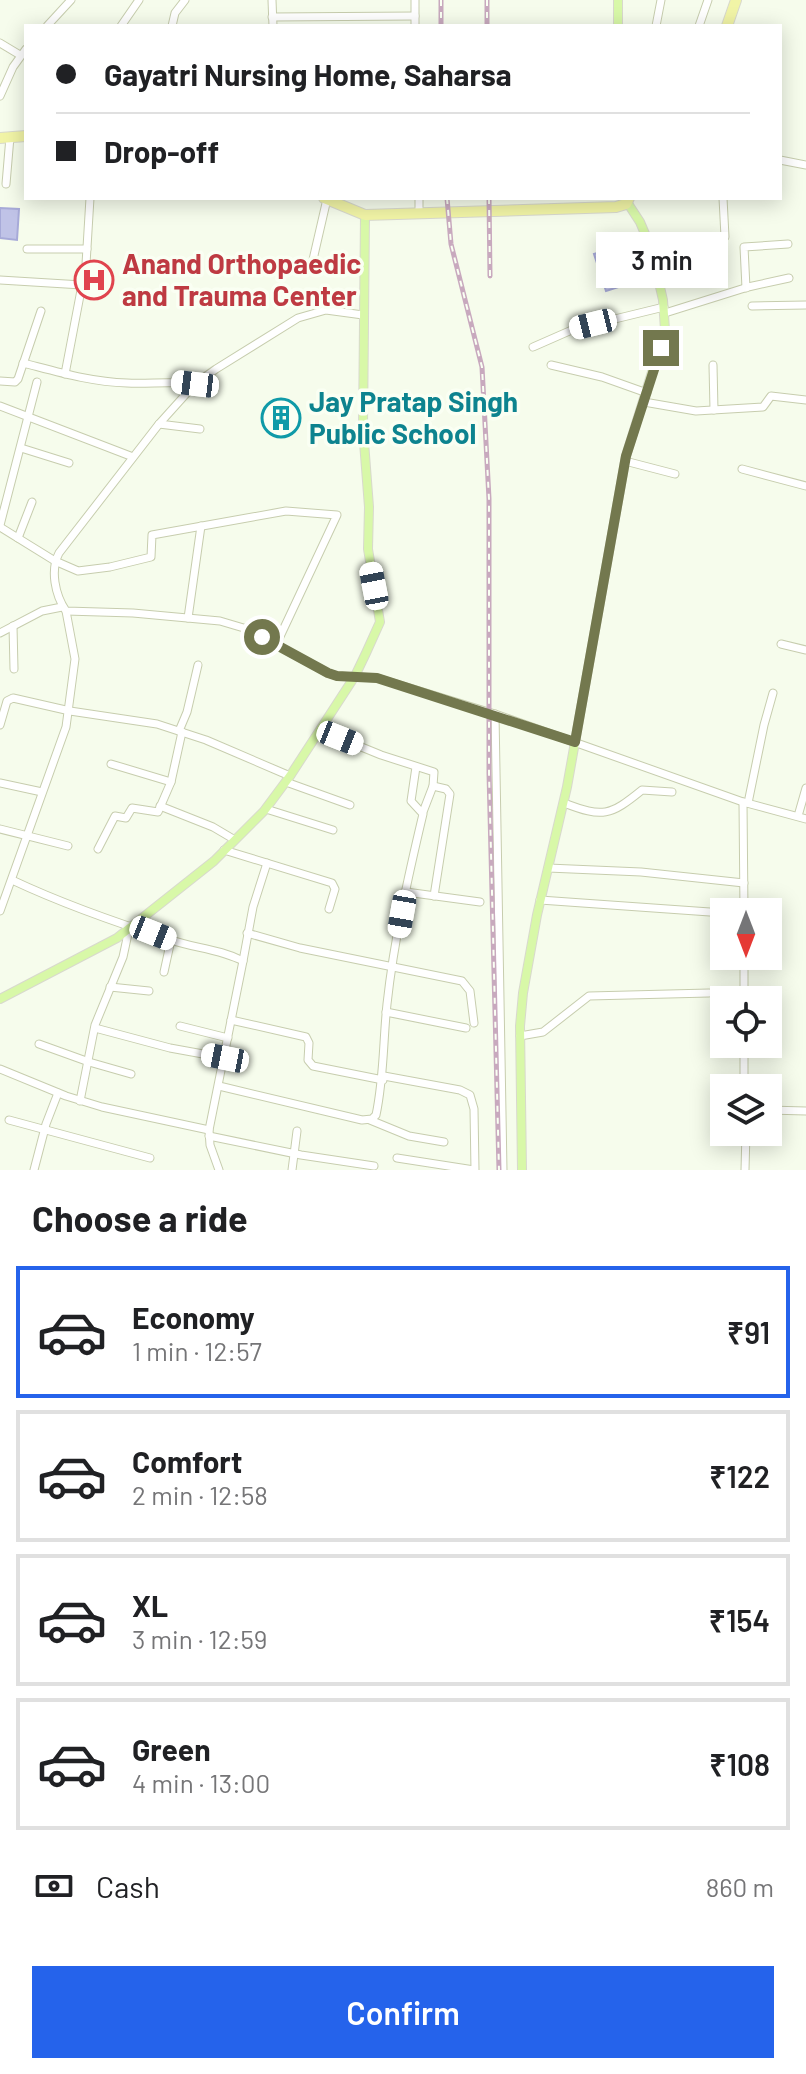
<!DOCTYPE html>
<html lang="en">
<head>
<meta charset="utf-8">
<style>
	:root { --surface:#fff; --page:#f6f6f6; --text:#202124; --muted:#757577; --line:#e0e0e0; --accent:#2563eb }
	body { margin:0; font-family:Barlow,sans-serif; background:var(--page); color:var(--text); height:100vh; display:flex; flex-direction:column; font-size:30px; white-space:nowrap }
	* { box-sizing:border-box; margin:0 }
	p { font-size:26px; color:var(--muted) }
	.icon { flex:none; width:44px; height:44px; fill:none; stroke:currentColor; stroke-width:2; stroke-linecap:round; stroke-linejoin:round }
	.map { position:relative; height:1170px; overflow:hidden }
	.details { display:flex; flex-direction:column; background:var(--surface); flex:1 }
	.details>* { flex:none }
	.hud { position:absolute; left:24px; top:24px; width:758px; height:176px; border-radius:0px; box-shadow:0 4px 20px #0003; display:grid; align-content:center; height:176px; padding:0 32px; background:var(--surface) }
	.needle { width:52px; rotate:180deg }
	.controls { position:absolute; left:710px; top:898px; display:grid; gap:16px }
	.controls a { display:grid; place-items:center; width:72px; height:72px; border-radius:0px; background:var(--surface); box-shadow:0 4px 20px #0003; font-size:40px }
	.end { position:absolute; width:36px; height:36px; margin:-18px; border:10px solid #73784e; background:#fff; box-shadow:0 0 0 4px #fff }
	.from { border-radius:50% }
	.bubble { position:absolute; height:56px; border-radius:0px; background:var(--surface); box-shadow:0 4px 20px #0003; font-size:26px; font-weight:600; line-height:56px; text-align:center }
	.car { position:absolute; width:24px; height:48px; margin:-24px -12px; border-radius:10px; box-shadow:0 0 6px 2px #0007; background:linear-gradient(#fff 24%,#345 0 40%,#fff 0 76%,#345 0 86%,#fff 0) }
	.hud b { display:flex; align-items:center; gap:28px; height:76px; font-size:30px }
	.hud b+b { border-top:2px solid var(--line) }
	.hud i { width:20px; height:20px; background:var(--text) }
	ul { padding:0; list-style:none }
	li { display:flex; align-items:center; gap:24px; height:132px; margin:0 16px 12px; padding:0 16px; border:4px solid var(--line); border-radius:0px }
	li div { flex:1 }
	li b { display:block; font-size:30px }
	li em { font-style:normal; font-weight:600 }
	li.current { border-color:var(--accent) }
	li>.icon { width:72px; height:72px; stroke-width:1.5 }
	h2 { padding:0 32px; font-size:36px; line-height:96px }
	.pay { display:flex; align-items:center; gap:20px; height:88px; padding:0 32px; font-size:30px }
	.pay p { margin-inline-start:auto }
	.button { display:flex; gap:16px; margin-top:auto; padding:16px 32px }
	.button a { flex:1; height:92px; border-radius:0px; background:var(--accent); color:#fff; font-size:32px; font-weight:600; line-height:92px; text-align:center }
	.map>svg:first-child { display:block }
	.water { fill:#c0c3e7; stroke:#a7aad8; stroke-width:2 }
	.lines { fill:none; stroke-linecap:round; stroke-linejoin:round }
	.minor-casing { stroke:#c7cdae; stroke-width:9 }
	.major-casing { stroke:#d8d9cd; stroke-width:10 }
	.highway-casing { stroke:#d8d9cd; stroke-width:12 }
	.minor { stroke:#fff; stroke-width:7 }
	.major { stroke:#d8f8a8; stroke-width:8 }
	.highway { stroke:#f1f4a6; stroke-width:10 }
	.rail-casing { stroke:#c8a9be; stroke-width:5 }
	.rail { stroke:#fafff3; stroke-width:2; stroke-dasharray:6; stroke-linecap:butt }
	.route { stroke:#73784e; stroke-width:10 }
	.labels { text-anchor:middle; stroke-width:7; stroke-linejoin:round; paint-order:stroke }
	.health-label { font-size:28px; font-weight:bold; fill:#be3a42; stroke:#fafff3; text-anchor:start }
	.culture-label { font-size:28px; font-weight:bold; fill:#0d838f; stroke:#fafff3; text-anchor:start }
</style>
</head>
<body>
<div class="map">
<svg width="806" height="1170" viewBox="0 0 806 1170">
	<rect width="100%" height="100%" fill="#f6fcec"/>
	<g class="water">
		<path d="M 0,208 L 19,209 L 17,240 L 0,238 Z"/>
		<path d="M 625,245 L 637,281 L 606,291 L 594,254 Z"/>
	</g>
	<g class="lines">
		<g class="minor-casing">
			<g id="minor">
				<path d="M 272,0 L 273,26"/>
				<path d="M 415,0 L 415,26"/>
				<path d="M 272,17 L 415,16"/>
				<path d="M 47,26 L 71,0"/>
				<path d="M 121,26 L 139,0"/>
				<path d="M 172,26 L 175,13 L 185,0"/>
				<path d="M 656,26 L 661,0"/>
				<path d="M 699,26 L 708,0"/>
				<path d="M 0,43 L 20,55"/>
				<path d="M 0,96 L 13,67 L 26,49"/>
				<path d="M 780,160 L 806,165"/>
				<path d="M 6,184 L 10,137"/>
				<path d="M 419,198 L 419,213"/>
				<path d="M 723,198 L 725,237"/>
				<path d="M 27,249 L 87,249"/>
				<path d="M 312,264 L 327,199"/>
				<path d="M 655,266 L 717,250"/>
				<path d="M 0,280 L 82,285"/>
				<path d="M 746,288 L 744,247 L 788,244"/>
				<path d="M 752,306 L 806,305"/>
				<path d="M 665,313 L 748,287 L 789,278"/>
				<path d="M 363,315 L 326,310 L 298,318 L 216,369 L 195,384 L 159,424 L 59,553 C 50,570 55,595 66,611 L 133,613 L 220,621 L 247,629 L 328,673 L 337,676 L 377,678 L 495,714 L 743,802 L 806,819"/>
				<path d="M 533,347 L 574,329 L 664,307"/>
				<path d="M 23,363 C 58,372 91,382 127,383 C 150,384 172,381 195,384"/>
				<path d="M 551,365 L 602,377 L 647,393"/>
				<path d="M 713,365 L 714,410"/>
				<path d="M 65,374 L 86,264 L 90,198"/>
				<path d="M 0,381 L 15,382 L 18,379 L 41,311"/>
				<path d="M 644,402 L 696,411 L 763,407 L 771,396 L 806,400"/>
				<path d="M 0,406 L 133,457"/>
				<path d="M 159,424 L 200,429"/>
				<path d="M 21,448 L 69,463"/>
				<path d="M 625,461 L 675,474"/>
				<path d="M 742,469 L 806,486"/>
				<path d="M 0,525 L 37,382"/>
				<path d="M 0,527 L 55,561 L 78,571 L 110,567 L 151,557 L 152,535 L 286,511 L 337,515 L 276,645"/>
				<path d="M 18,538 L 32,502"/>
				<path d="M 188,618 L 201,526"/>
				<path d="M 13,626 L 14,669"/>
				<path d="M 0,633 L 42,611 L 62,607"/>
				<path d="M 781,644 L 806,650"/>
				<path d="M 495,714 L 503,1170"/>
				<path d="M 0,725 L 7,701 L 13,698 L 70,711 L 157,724 L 206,740 L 290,776"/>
				<path d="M 320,730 L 381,755 L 434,772 L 433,786 L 423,812"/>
				<path d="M 179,731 L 187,712 L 198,665"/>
				<path d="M 111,764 L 171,782"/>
				<path d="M 286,782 L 350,805"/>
				<path d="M 0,783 L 42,792"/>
				<path d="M 433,786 L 446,789 L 450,794 L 434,896"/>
				<path d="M 743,802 L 744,912"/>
				<path d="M 564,803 C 603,818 610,816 642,790 L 672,792"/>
				<path d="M 748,803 L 764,725 L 773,693"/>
				<path d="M 160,806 L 213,827 L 235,840"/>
				<path d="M 266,809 L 333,830"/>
				<path d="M 798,816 L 806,788"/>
				<path d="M 0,829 L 68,846"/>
				<path d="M 98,849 L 115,816 L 126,818 L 132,808 L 158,812 L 171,782 L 182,732"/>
				<path d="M 224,850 L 332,883 L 335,889 L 329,909"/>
				<path d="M 548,868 L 641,872 L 744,883"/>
				<path d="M 12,880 C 63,904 117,923 171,940 C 194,948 220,949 243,961 L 209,1130 L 210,1145 L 219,1170"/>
				<path d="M 406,892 L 480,902"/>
				<path d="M 540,900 L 724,913"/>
				<path d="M 0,911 L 66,727 L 75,659 L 66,611"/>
				<path d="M 247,933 L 300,948 L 462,981 L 470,991 L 474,1023"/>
				<path d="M 744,956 L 744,1000"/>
				<path d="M 243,961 L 253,907 L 267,863"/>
				<path d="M 164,972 L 171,940"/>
				<path d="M 110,987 L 149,991"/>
				<path d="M 386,1012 L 466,1028"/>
				<path d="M 231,1020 L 306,1037 L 309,1043 L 308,1060 L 313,1066 L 383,1080"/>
				<path d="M 180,1026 L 228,1038"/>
				<path d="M 95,1028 L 170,1048 L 225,1058"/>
				<path d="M 520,1036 L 543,1032 L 589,996 L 709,993"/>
				<path d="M 39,1044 L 89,1062 L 131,1074"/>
				<path d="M 0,1069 L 66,1096 L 102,1107 L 209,1130"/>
				<path d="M 384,1076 L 460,1090 L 470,1095 L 474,1109 L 475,1170"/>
				<path d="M 219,1086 L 362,1120 L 372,1119 L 376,1115 C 384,1078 383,1041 387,1004 C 394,940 408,877 423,814 L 411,801 L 416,767"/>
				<path d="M 744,1088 L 744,1044"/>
				<path d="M 80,1101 L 95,1025 L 123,957 L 129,929"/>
				<path d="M 768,1110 L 806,1111"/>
				<path d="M 9,1120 L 150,1158"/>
				<path d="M 370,1120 L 409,1136 L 444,1142"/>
				<path d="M 209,1136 L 301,1155 L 374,1166"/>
				<path d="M 397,1158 L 474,1170"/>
				<path d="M 34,1170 L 46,1124 L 58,1093"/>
				<path d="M 292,1170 L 297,1131"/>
				<path d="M 745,1170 L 746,1132"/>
			</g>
		</g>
		<g class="major-casing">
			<g id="major">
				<path d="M 618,0 L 618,26"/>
				<path d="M 0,999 L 117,938 L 214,861 L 264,811 L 290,776 L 355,676 L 366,653 L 380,622 L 368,549 L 369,507 L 363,429 L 365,215"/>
				<path d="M 522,1170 L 520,1026 L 523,993 L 537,915 L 567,787 L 626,456 L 665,330 L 663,300 L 651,248 L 640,222 L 625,199"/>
			</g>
		</g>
		<g class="highway-casing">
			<g id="highway">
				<path d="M 727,26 L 736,0"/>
				<path d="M 0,138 L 26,136"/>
				<path d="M 324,198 L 365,215 L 616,207 L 626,204 L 629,198"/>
			</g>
		</g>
		<use href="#minor" class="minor"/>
		<use href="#major" class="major"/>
		<use href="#highway" class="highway"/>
		<g class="rail-casing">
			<g id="rail">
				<path d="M 441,0 L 441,26"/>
				<path d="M 487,0 L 487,26"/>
				<path d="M 447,198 L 451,244 L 482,367 L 489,499 L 489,773 L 499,1170"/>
				<path d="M 489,198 L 490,276"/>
			</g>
		</g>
		<use href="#rail" class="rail"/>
	</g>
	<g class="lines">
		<path class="route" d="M 262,637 L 328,673 L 337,676 L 377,678 L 575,742 L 626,456 L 661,348"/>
	</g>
	<defs>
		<g id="hospital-ring" transform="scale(2)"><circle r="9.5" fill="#fafff3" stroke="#e0444e" stroke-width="1.5"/><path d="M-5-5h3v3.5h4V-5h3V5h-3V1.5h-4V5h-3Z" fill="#e0444e"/></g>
		<g id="building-ring" transform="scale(2)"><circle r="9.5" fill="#fafff3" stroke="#0f9aa8" stroke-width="1.5"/><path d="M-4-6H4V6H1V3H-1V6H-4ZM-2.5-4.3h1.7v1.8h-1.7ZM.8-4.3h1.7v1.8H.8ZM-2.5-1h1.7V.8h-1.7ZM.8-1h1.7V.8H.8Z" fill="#0f9aa8"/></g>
	</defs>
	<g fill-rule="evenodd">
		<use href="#hospital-ring" x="94" y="280"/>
		<use href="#building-ring" x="281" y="418"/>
	</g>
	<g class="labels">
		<g class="health-label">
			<text x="122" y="274">Anand Orthopaedic<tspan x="122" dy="32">and Trauma Center</tspan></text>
		</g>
		<g class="culture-label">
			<text x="309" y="412">Jay Pratap Singh<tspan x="309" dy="32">Public School</tspan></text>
		</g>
	</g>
</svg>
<div class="controls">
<a><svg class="needle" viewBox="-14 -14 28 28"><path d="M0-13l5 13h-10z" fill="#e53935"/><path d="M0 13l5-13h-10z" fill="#757577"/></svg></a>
<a><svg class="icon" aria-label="locate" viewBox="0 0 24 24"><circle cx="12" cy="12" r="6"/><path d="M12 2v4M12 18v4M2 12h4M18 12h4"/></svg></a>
<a><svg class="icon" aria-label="layers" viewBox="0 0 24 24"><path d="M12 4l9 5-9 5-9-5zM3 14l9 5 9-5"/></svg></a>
</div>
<i class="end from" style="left:262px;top:637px"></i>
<i class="end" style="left:661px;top:348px"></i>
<div class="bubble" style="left:596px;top:232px;width:132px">3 min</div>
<i class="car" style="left:593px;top:324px;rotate:256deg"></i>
<i class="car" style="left:195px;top:384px;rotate:277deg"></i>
<i class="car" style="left:374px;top:586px;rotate:349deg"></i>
<i class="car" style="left:340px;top:738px;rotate:112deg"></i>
<i class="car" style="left:402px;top:914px;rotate:190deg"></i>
<i class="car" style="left:153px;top:933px;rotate:112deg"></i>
<i class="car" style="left:225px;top:1058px;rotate:281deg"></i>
<div class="hud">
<b><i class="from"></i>Gayatri Nursing Home, Saharsa</b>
<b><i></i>Drop-off</b>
</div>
</div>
<section class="details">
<h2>Choose a ride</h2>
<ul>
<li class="current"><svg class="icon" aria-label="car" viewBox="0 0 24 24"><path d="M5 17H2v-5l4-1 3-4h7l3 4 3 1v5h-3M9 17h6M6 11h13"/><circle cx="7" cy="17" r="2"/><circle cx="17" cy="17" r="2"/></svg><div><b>Economy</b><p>1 min · 12:57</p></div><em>₹91</em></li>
<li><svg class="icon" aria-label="car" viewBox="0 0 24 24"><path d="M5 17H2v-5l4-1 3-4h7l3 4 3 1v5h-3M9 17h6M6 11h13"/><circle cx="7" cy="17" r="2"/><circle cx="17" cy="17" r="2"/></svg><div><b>Comfort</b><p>2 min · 12:58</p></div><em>₹122</em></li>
<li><svg class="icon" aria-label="car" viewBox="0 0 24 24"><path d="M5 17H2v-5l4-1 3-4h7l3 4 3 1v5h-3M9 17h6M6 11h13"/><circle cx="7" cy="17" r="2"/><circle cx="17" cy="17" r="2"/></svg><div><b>XL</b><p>3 min · 12:59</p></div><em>₹154</em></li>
<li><svg class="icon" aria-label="car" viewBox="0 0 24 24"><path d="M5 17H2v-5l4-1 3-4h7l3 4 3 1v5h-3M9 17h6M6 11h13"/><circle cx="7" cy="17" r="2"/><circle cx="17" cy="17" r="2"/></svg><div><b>Green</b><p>4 min · 13:00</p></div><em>₹108</em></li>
</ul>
<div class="pay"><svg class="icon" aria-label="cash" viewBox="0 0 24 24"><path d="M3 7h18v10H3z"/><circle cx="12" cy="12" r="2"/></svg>Cash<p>860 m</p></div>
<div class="button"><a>Confirm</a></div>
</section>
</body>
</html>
